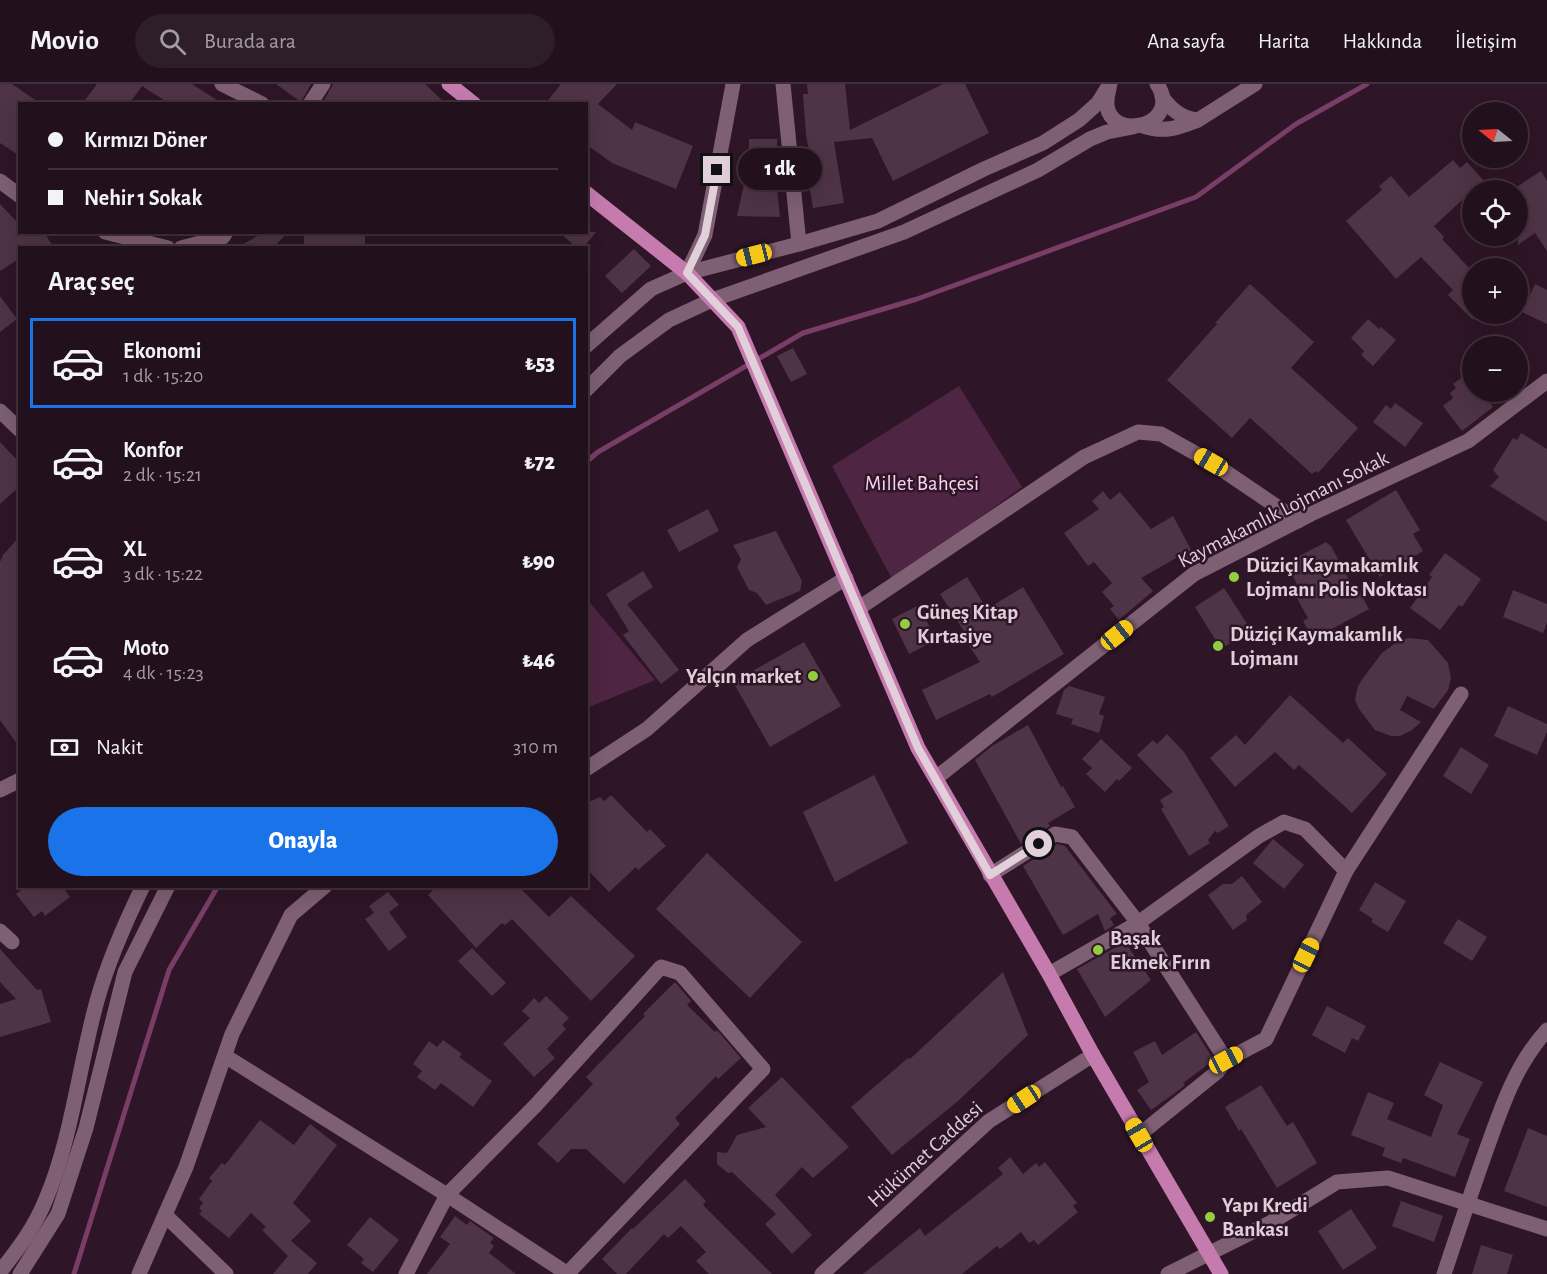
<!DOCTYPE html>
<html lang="tr">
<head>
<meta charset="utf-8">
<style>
	:root { --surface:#22101d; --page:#2e1e2a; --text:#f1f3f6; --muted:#a29da4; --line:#3f303b; --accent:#1a73e8 }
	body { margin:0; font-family:"Alegreya Sans",sans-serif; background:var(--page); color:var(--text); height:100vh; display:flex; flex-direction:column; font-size:22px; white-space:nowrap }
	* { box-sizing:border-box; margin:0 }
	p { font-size:20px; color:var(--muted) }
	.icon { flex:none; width:33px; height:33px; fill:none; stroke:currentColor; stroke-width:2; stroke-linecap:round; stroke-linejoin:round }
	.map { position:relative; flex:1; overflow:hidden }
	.drawer { position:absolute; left:18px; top:162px; width:570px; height:642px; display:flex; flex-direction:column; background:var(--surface); border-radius:0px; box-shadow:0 6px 24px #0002,0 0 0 2px var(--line) }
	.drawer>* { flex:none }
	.hud { position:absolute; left:18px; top:18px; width:570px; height:132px; border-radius:0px; box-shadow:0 6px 24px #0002,0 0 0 2px var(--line); display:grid; align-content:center; height:132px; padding:0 30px; background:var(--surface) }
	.needle { width:39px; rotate:288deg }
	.buttons { position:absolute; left:1462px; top:18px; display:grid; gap:12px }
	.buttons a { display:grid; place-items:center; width:66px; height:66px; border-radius:50%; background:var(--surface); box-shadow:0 6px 24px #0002,0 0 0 2px var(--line); font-size:30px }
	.end { position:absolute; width:27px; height:27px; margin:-14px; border:8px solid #e1cfda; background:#111; box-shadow:0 0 0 3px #111 }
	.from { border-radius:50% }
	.bubble { position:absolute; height:42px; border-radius:21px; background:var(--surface); box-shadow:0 6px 24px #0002,0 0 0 2px var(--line); font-size:20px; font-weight:800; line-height:42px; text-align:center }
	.car { position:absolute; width:18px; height:36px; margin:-18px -9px; border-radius:8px; box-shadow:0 0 4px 2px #0007; background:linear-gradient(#f5c518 24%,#345 0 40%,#f5c518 0 76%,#345 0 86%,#f5c518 0) }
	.hud b { display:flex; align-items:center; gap:21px; height:57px; font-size:22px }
	.hud b+b { border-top:2px solid var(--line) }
	.hud i { width:15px; height:15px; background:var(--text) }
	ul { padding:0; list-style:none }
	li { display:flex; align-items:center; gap:18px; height:90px; margin:0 12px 9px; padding:0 18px; border:3px solid transparent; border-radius:0px }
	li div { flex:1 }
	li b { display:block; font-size:22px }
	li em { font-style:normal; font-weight:800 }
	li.on { border-color:var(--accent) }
	li>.icon { width:54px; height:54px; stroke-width:1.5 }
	h2 { padding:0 30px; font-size:27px; line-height:72px }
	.pay { display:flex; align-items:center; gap:15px; height:66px; padding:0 30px; font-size:22px }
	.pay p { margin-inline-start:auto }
	.cta { display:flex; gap:12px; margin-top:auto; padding:12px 30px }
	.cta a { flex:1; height:69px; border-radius:36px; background:var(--accent); color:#fff; font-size:24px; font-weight:800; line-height:69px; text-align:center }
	header { display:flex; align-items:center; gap:36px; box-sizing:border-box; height:84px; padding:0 30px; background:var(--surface); border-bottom:2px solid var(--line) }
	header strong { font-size:28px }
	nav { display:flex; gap:33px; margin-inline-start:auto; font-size:21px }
	.search { width:420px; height:54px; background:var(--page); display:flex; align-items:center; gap:15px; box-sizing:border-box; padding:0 21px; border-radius:33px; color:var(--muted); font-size:22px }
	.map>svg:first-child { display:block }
	.green { fill:#4e2542 }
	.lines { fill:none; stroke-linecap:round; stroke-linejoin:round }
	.stream { stroke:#783e67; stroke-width:5 }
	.building { fill:#4f3346 }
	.minor { stroke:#7e5f73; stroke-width:15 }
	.major { stroke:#c67baf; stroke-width:15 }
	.route { stroke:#e1cfda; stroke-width:8 }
	.poi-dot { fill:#92cd3f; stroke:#2e1527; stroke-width:2 }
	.labels { text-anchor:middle; stroke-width:5; stroke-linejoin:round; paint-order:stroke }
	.park-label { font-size:21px; fill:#f8d3eb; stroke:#2e1527 }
	.street-label { font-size:21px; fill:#e1cfda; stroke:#2e1527 }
	.poi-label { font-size:21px; font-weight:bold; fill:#e1cfda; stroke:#2e1527; text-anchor:start }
</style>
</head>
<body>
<header>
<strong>Movio</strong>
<div class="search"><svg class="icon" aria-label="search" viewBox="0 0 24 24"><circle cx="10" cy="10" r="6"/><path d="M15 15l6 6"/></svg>Burada ara</div>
<nav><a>Ana sayfa</a><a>Harita</a><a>Hakkında</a><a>İletişim</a></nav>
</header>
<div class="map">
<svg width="1547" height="1190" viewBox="0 0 1547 1190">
	<rect width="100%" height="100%" fill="#2e1527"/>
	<g class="green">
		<path d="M 959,302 L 1022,403 L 893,497 L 832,382 Z"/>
		<path d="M 587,515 L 655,596 L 587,624 L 586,624 Z"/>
	</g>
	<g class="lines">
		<g class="stream">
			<path d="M 586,378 L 598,368 L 803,249 L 917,215 L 1196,113 L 1296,40 L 1367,0"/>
			<path d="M 74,1190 L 169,886 L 218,802"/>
		</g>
	</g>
	<g class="building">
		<path d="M 0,0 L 12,0 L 41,20 L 20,20 L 20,72 L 0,59 Z"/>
		<path d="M 97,0 L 192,0 L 223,20 L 170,20 L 142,2 L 129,20 L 82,20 Z"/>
		<path d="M 276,0 L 311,0 L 301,18 Z"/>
		<path d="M 333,0 L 425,0 L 446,20 L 322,20 Z"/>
		<path d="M 561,0 L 617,0 L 598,20 L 632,46 L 635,38 L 693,62 L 676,105 L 612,79 L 586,60 L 586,20 L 545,20 Z"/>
		<path d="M 807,0 L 845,0 L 850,46 L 943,0 L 965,0 L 989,49 L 893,97 L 872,54 L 834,58 L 844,119 L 813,124 L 807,89 L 813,88 L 806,51 L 803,10 L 808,10 Z"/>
		<path d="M 749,55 L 777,55 L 777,105 L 780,133 L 737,132 L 745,96 L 749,96 Z"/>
		<path d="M 1453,76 L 1460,84 L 1467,78 L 1492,106 L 1473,106 L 1434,142 L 1444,153 L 1442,155 L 1473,188 L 1473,236 L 1448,211 L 1453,206 L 1421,173 L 1396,195 L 1346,137 L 1382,106 L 1379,102 L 1391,92 L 1409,113 Z"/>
		<path d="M 1541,87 L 1547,97 L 1547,167 L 1535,149 L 1518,161 L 1518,102 Z"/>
		<path d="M 0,120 L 20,141 L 20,148 L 44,148 L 54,164 L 20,164 L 20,174 L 0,187 Z"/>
		<path d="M 265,148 L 288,148 L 273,164 L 236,164 Z"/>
		<path d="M 304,148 L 365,148 L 365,163 L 304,161 Z"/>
		<path d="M 559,148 L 596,148 L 583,164 L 577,164 Z"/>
		<path d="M 634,165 L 651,182 L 622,209 L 605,192 Z"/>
		<path d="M 1250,200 L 1314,258 L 1291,284 L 1358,344 L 1318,389 L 1316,387 L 1312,390 L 1250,334 L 1232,354 L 1167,296 L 1217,240 L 1215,239 Z"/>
		<path d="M 1535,200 L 1547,206 L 1547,240 L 1522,228 Z"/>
		<path d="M 0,212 L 17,235 L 0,248 Z"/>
		<path d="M 1368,235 L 1379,245 L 1381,243 L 1396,256 L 1373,282 L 1361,271 L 1364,267 L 1351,254 Z"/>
		<path d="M 793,264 L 807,290 L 791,298 L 777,272 Z"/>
		<path d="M 1464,292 L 1473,303 L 1473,308 L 1476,308 L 1479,311 L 1483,308 L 1502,308 L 1490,319 L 1493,323 L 1462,347 L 1443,322 L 1453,314 L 1450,309 L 1456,304 L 1453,300 Z"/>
		<path d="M 1395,319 L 1423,339 L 1405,363 L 1373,338 L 1386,321 L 1391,325 Z"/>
		<path d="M 1521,349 L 1547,365 L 1547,438 L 1490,402 L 1499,393 L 1493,386 L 1513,354 L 1517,356 Z"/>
		<path d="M 0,358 L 20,379 L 20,402 L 0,420 Z"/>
		<path d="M 1396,406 L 1420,446 L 1413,450 L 1423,467 L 1380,493 L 1346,436 Z"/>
		<path d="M 1103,407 L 1110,416 L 1120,408 L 1151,445 L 1173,432 L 1196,475 L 1183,483 L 1178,473 L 1141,494 L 1153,507 L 1119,536 L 1110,525 L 1114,522 L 1102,508 L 1112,499 L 1094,478 L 1088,482 L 1064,449 L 1099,425 L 1092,417 Z"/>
		<path d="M 708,425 L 719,447 L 679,468 L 667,446 Z"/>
		<path d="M 776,447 L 802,497 L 800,507 L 766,521 L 757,509 L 749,506 L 737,483 L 741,475 L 733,461 Z"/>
		<path d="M 20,452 L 20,664 L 0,636 L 0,478 L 3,471 Z"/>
		<path d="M 1326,458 L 1331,462 L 1356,509 L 1359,507 L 1369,525 L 1313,555 L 1303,537 L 1308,534 L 1294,509 L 1300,506 L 1286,479 Z"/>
		<path d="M 1445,469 L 1481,495 L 1462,523 L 1459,521 L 1440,546 L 1410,524 L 1432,493 L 1429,491 Z"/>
		<path d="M 643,487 L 653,503 L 627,520 L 679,586 L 661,600 L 623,551 L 629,547 L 606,510 Z"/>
		<path d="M 967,493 L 987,525 L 1023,503 L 1064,570 L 992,613 L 990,610 L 936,636 L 922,606 L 980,578 L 968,560 L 971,558 L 940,510 Z"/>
		<path d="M 1224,504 L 1251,546 L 1221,565 L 1195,523 Z"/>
		<path d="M 1513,506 L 1547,520 L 1547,539 L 1543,549 L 1503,533 Z"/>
		<path d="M 919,521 L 936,556 L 909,570 L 892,535 Z"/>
		<path d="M 1409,554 L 1428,556 L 1448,579 L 1451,594 L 1448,606 L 1434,625 L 1407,612 L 1400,626 L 1421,638 L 1412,646 L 1400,652 L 1391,652 L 1375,646 L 1359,625 L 1355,616 L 1358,602 L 1363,594 L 1382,569 L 1398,557 Z"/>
		<path d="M 804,558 L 841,622 L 770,663 L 733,598 Z"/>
		<path d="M 1069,602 L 1105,613 L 1099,630 L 1104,632 L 1099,649 L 1071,640 L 1073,635 L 1056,630 L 1064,606 Z"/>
		<path d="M 1290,611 L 1343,659 L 1348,654 L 1387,690 L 1352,729 L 1299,681 L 1294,686 L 1275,668 L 1235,703 L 1210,674 L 1236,651 L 1245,661 Z"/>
		<path d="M 1508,622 L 1547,640 L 1547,648 L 1537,671 L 1494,652 Z"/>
		<path d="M 1028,641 L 1061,703 L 1063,702 L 1075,723 L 1048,739 L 1050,742 L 1021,760 L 975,676 L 992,662 Z"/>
		<path d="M 1167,650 L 1184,668 L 1229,742 L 1218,749 L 1215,747 L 1208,756 L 1210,759 L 1189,772 L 1161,725 L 1164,723 L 1160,716 L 1173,708 L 1137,671 L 1153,656 L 1157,660 Z"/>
		<path d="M 1101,655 L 1132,684 L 1119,697 L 1117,695 L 1105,708 L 1086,690 L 1092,684 L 1082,675 Z"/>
		<path d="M 1461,663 L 1489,681 L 1471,710 L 1443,692 Z"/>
		<path d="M 874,691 L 908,759 L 835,798 L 803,728 Z"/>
		<path d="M 611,711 L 647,748 L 650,745 L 666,762 L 638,786 L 636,783 L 609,808 L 586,784 L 586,719 L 600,713 L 604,717 Z"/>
		<path d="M 1273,755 L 1304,781 L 1284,805 L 1253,779 Z"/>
		<path d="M 1057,760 L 1065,762 L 1117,830 L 1110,834 L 1114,841 L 1105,847 L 1098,830 L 1063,851 L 1023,782 Z"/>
		<path d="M 707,769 L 802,858 L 750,914 L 656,825 Z"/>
		<path d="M 1242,792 L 1262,818 L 1246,831 L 1247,836 L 1233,846 L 1208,811 L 1223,800 L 1232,800 Z"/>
		<path d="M 1375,798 L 1406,817 L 1388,848 L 1371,838 L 1373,835 L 1359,826 Z"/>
		<path d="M 27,802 L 62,802 L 70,813 L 45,832 L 42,827 L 34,833 L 16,810 Z"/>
		<path d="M 437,802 L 518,802 L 549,833 L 571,812 L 635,872 L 591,917 L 512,835 L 505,841 L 502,839 L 476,864 L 428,811 Z"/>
		<path d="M 388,808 L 399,821 L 389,828 L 407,853 L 389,867 L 365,835 L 374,829 L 369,822 Z"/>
		<path d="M 1458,835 L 1487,853 L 1472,877 L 1443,859 Z"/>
		<path d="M 1125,858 L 1151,896 L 1105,933 L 1077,885 Z"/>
		<path d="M 472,864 L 506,899 L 492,912 L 458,877 Z"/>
		<path d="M 0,865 L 37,906 L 41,905 L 51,938 L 0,953 L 0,920 L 16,915 L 0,898 Z"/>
		<path d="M 1003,888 L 1028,951 L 958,1017 L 892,1071 L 851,1023 L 908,974 L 910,975 Z"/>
		<path d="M 675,898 L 691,917 L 687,921 L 715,948 L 717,946 L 741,974 L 718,995 L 716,992 L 675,1034 L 680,1040 L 624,1100 L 586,1065 L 571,1065 L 558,1079 L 537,1060 L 593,1000 L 586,993 L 645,932 L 643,930 Z"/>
		<path d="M 546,912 L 569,934 L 562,941 L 566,945 L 547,965 L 555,974 L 534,993 L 503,960 L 530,934 L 522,927 L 534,914 L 539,919 Z"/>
		<path d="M 1327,922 L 1366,942 L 1358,957 L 1352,954 L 1345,969 L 1312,951 Z"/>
		<path d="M 1196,948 L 1214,976 L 1183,999 L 1185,1001 L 1179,1006 L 1151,1026 L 1137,1006 L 1149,998 L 1133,968 L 1155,957 L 1162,971 Z"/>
		<path d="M 443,956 L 462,970 L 459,973 L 492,997 L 473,1023 L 441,999 L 435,1006 L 417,993 L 422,987 L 413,980 L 429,957 L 437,963 Z"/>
		<path d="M 1440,978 L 1483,998 L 1457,1050 L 1470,1055 L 1455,1093 L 1403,1074 L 1401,1079 L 1382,1072 L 1385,1064 L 1351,1051 L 1368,1008 L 1394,1019 L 1387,1035 L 1431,1053 L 1443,1021 L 1424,1011 Z"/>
		<path d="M 782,993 L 849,1063 L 813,1094 L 802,1083 L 775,1111 L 812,1151 L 792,1170 L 765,1140 L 776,1130 L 732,1088 L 728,1089 L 717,1080 L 717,1068 L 727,1069 L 737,1051 L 766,1043 L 748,1024 Z"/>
		<path d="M 1261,1001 L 1287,1042 L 1293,1038 L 1317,1079 L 1277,1104 L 1241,1045 L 1239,1047 L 1225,1023 Z"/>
		<path d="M 260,1036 L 294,1061 L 310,1040 L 337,1061 L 293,1119 L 311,1137 L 291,1157 L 317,1179 L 308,1190 L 273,1190 L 288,1172 L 262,1146 L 266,1143 L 251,1129 L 229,1154 L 199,1130 L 202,1127 L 199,1124 L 203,1119 L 199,1115 L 212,1097 L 209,1094 L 222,1079 L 225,1081 Z"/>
		<path d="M 1528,1044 L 1547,1052 L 1547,1123 L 1504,1107 Z"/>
		<path d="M 1010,1073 L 1023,1090 L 1036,1079 L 1039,1083 L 1045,1078 L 1077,1119 L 1073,1122 L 1078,1128 L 1038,1161 L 1034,1156 L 1029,1159 L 1021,1148 L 1000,1165 L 997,1162 L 962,1190 L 863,1190 L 920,1144 L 925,1152 L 1003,1090 L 998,1084 Z"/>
		<path d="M 685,1095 L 706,1117 L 703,1121 L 772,1190 L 709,1190 L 696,1177 L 706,1168 L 681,1142 L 668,1154 L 664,1150 L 626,1190 L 617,1190 L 602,1175 L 632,1144 L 633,1145 Z"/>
		<path d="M 1401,1117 L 1443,1132 L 1434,1158 L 1392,1142 Z"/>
		<path d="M 1351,1125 L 1377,1164 L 1343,1186 L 1318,1147 Z"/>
		<path d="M 455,1132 L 467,1141 L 470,1137 L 494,1154 L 490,1159 L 494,1162 L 489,1169 L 516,1190 L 427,1190 L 450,1160 L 440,1153 Z"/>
		<path d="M 370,1133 L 399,1156 L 373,1188 L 361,1179 L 364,1175 L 347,1161 Z"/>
		<path d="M 1481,1161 L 1513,1171 L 1507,1190 L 1472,1190 Z"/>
	</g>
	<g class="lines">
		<g class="minor">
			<path d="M 222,0 L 262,20"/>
			<path d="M 783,0 L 799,160"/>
			<path d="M 1109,5 C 1092,63 1187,46 1157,0"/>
			<path d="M 310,20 L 323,0"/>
			<path d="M 1198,36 L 1255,0"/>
			<path d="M 1143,42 C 1165,49 1177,44 1198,36 C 1181,34 1172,26 1162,13"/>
			<path d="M 0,97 L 20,112"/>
			<path d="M 105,148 L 168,164"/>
			<path d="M 181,164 L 223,153 L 226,148"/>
			<path d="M 687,189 L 705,151 L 733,0"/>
			<path d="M 586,262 L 651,205 L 687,189 L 799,160 L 878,137 L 984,85 L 1043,59 L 1079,36 L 1098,19 L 1110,0"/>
			<path d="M 586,306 L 620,272 L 669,236 L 712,216 L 904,148 L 1038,86 L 1090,55 L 1107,48 L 1133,43"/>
			<path d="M 0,327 L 20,346"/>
			<path d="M 859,524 L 1084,373 L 1138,348 L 1161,350 L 1211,378 L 1298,437"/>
			<path d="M 586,685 L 647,645 L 747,556 L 846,494"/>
			<path d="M 936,694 L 1194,490 L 1311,430 L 1468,357 L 1547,297"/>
			<path d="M 0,706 L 20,696"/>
			<path d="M 990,791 L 1055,750 L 1072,753 L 1138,839 L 1226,976"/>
			<path d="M 0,847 L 12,858"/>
			<path d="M 1049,890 L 1138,839 L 1259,752 L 1284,738 L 1305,745 L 1346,787"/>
			<path d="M 225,972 L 447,1111 L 568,1190"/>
			<path d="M 1139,1051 L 1217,988 L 1226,976 L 1266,955 L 1346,787 L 1461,610"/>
			<path d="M 165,1131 L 226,1190"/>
			<path d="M 0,1188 C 18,1165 35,1143 46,1115 C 72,1054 79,981 97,917 C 108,877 125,839 143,802"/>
			<path d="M 20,1190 L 58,1130 L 86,1044 L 125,888 L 168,802"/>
			<path d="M 139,1190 L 186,1083 L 232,950 L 291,831 L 325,802"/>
			<path d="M 406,1190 L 447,1111 L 536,1021 L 661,883 L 680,889 L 763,985 L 567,1190"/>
			<path d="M 822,1190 L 989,1037 L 1093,971"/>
			<path d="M 1168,1190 L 1270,1139 L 1337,1098 L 1388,1094 L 1547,1145"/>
			<path d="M 1444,1190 C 1458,1148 1472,1106 1487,1064 C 1502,1022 1516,980 1547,946"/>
		</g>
		<g class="major">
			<path d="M 449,0 L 474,20"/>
			<path d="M 586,109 L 687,189 L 738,243 L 918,664 L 1049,890 L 1093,971 L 1221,1190"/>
		</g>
	</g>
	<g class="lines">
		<path class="route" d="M 717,86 L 705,151 L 687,189 L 738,243 L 918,664 L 990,791 L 1039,760"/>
	</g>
	<g class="poi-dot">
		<circle cx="1234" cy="493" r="6"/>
		<circle cx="905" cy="540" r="6"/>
		<circle cx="1218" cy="562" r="6"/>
		<circle cx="813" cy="592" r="6"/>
		<circle cx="1098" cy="866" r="6"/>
		<circle cx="1210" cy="1133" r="6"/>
	</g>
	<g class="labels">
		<g class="park-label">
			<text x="922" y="406">Millet Bahçesi</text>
		</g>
		<g class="street-label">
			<text transform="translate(1283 425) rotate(-27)" y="7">Kaymakamlık Lojmanı Sokak</text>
			<text transform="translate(925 1070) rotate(-42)" y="7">Hükümet Caddesi</text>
		</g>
		<g class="poi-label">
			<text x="1246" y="488">Düziçi Kaymakamlık<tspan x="1246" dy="24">Lojmanı Polis Noktası</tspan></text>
			<text x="917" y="535">Güneş Kitap<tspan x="917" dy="24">Kırtasiye</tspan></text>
			<text x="1230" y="557">Düziçi Kaymakamlık<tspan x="1230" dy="24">Lojmanı</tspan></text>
			<text x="801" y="599" text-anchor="end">Yalçın market</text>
			<text x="1110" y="861">Başak<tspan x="1110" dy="24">Ekmek Fırın</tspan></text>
			<text x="1222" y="1128">Yapı Kredi<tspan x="1222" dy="24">Bankası</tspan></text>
		</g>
	</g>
</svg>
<div class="buttons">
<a><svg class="needle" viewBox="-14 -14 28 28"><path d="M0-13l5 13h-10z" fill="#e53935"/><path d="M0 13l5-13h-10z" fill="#a29da4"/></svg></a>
<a><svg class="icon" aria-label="locate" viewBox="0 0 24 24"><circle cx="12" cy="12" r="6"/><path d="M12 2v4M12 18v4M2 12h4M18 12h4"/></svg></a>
<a>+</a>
<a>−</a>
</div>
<i class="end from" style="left:1039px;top:760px"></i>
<i class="end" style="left:717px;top:86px"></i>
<div class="bubble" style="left:738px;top:64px;width:84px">1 dk</div>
<i class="car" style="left:754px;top:171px;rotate:256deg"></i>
<i class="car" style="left:1211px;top:378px;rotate:300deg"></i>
<i class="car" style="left:1117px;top:551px;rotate:51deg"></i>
<i class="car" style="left:1306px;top:871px;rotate:26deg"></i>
<i class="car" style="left:1226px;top:976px;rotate:62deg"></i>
<i class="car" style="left:1024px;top:1015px;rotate:237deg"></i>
<i class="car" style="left:1139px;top:1051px;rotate:330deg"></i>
<div class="hud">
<b><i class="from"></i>Kırmızı Döner</b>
<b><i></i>Nehir 1 Sokak</b>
</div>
<section class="drawer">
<h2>Araç seç</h2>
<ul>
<li class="on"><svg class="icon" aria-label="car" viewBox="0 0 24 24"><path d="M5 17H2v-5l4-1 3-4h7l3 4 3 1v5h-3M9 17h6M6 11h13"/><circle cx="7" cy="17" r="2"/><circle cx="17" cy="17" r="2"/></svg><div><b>Ekonomi</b><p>1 dk · 15:20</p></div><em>₺53</em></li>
<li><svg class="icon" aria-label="car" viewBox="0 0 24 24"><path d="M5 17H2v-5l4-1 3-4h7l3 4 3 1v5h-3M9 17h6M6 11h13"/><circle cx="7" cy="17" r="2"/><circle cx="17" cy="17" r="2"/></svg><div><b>Konfor</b><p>2 dk · 15:21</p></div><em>₺72</em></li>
<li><svg class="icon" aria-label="car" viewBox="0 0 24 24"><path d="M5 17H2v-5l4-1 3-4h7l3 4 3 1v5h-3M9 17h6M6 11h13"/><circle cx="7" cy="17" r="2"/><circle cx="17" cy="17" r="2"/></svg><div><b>XL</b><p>3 dk · 15:22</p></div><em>₺90</em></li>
<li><svg class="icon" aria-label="car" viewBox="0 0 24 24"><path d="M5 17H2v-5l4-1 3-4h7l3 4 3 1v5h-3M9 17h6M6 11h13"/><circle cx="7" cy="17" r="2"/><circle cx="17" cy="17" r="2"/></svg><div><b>Moto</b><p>4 dk · 15:23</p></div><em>₺46</em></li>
</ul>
<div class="pay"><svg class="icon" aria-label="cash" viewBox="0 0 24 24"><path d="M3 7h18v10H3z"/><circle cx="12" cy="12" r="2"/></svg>Nakit<p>310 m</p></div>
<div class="cta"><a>Onayla</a></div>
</section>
</div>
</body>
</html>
